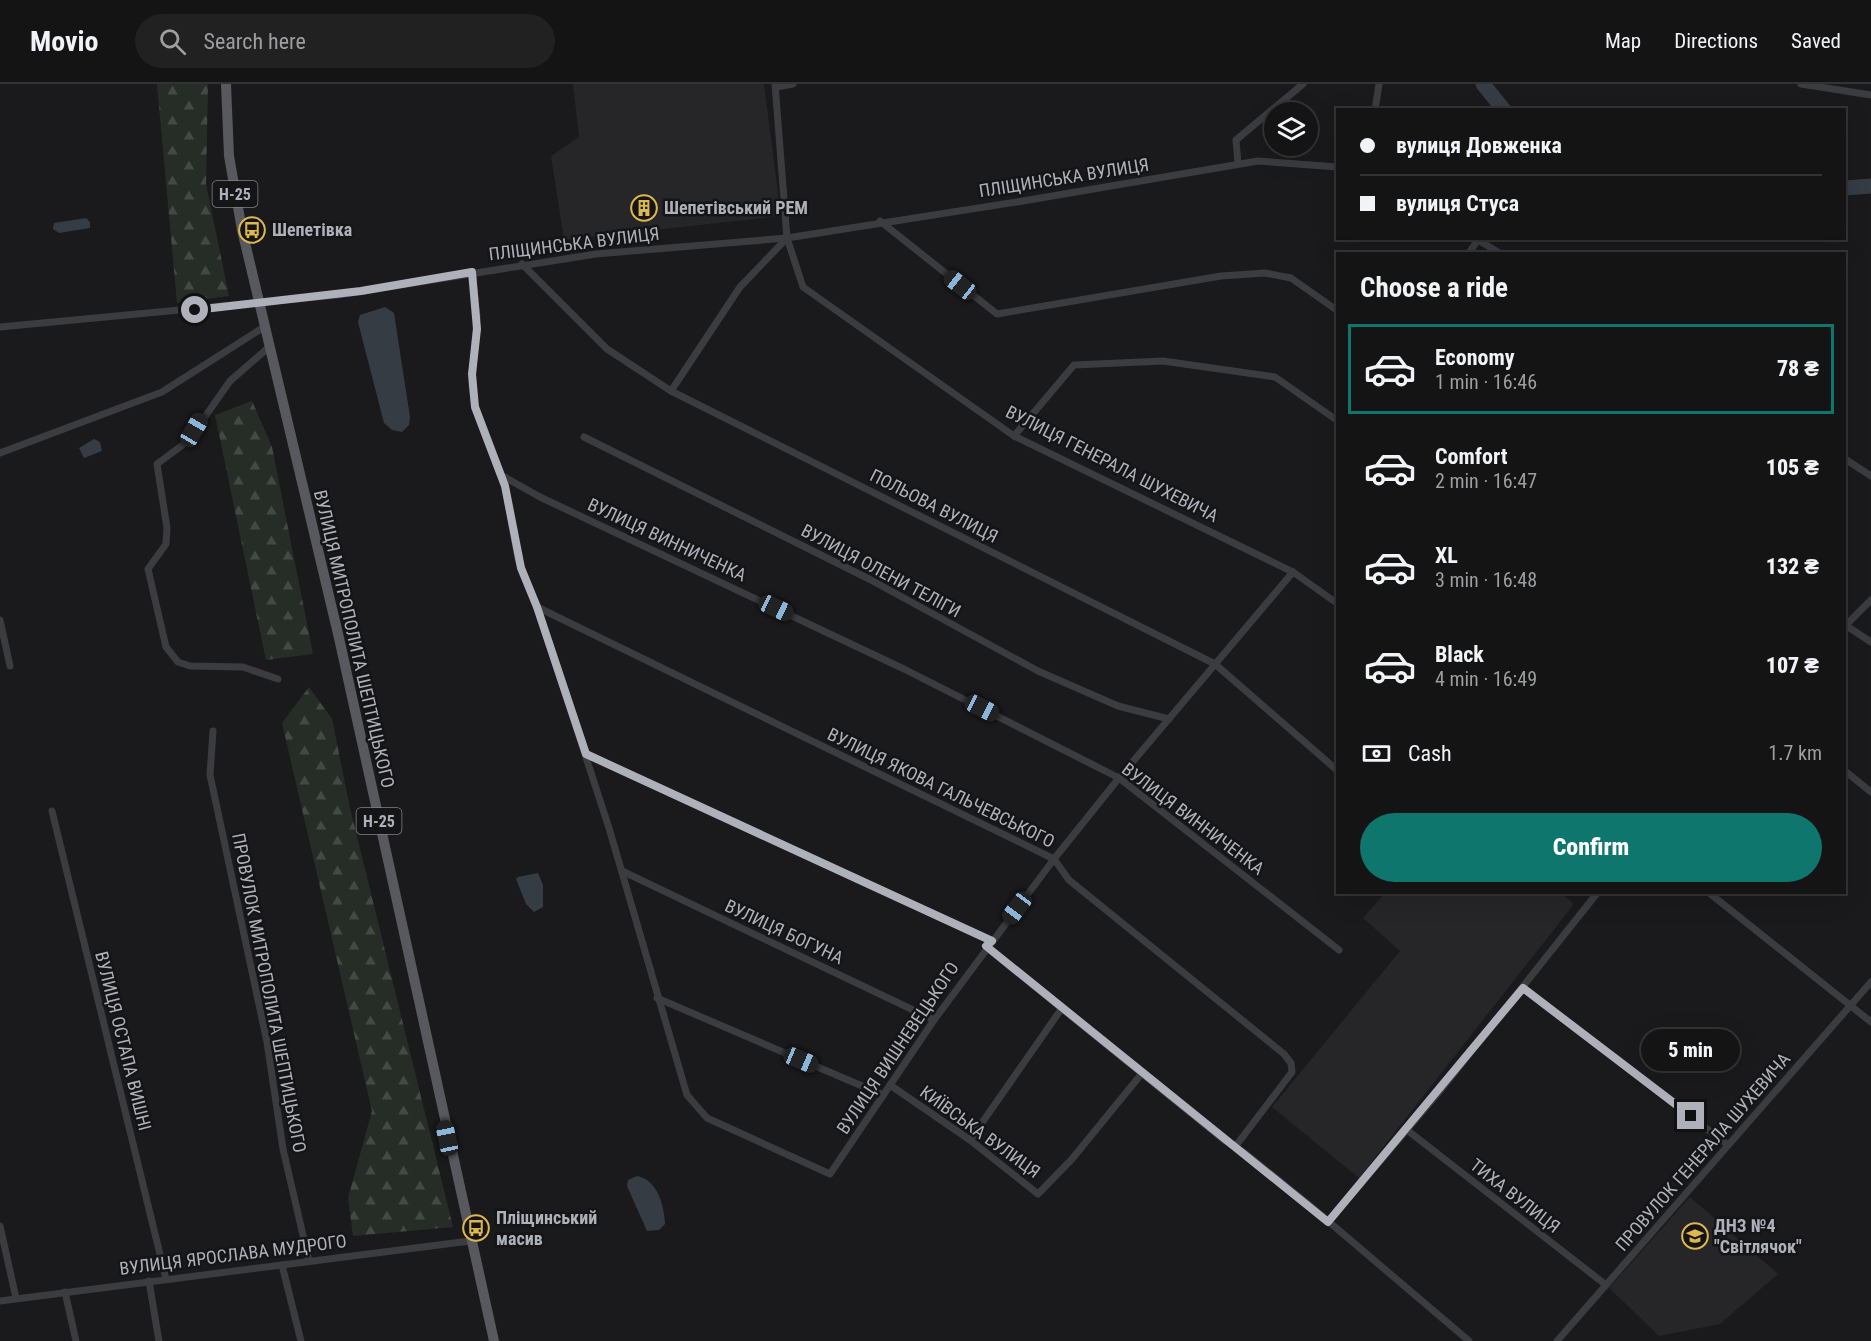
<!DOCTYPE html>
<html lang="en">
<head>
<meta charset="utf-8">
<style>
	:root { --surface:#141415; --page:#212122; --text:#f1f3f6; --muted:#9d9ea0; --line:#333334; --accent:#0f766e }
	body { margin:0; font-family:"Roboto Condensed",sans-serif; background:var(--page); color:var(--text); height:100vh; display:flex; flex-direction:column; font-size:22px; white-space:nowrap }
	* { box-sizing:border-box; margin:0 }
	p { font-size:20px; color:var(--muted) }
	.icon { flex:none; width:33px; height:33px; fill:none; stroke:currentColor; stroke-width:2; stroke-linecap:round; stroke-linejoin:round }
	.map { position:relative; flex:1; overflow:hidden }
	.drawer { position:absolute; left:1336px; top:168px; width:510px; height:642px; display:flex; flex-direction:column; background:var(--surface); border-radius:0px; box-shadow:0 6px 24px #0002,0 0 0 2px var(--line) }
	.drawer>* { flex:none }
	.guide { position:absolute; left:1336px; top:24px; width:510px; height:132px; border-radius:0px; box-shadow:0 6px 24px #0002,0 0 0 2px var(--line); display:grid; align-content:center; height:132px; padding:0 24px; background:var(--surface) }
	.fabs { position:absolute; left:1264px; top:18px; display:grid; gap:12px }
	.fabs a { display:grid; place-items:center; width:54px; height:54px; border-radius:50%; background:var(--surface); box-shadow:0 6px 24px #0002,0 0 0 2px var(--line); font-size:30px }
	.end { position:absolute; width:27px; height:27px; margin:-14px; border:8px solid #aeb1ba; background:#111; box-shadow:0 0 0 3px #111 }
	.from { border-radius:50% }
	.bubble { position:absolute; height:42px; border-radius:21px; background:var(--surface); box-shadow:0 6px 24px #0002,0 0 0 2px var(--line); font-size:20px; font-weight:800; line-height:42px; text-align:center }
	.car { position:absolute; width:18px; height:36px; margin:-18px -9px; border-radius:8px; box-shadow:0 0 4px 2px #0007; background:linear-gradient(#222 24%,#8ab4d8 0 40%,#222 0 76%,#8ab4d8 0 86%,#222 0) }
	.guide b { display:flex; align-items:center; gap:21px; height:57px; font-size:22px }
	.guide b+b { border-top:2px solid var(--line) }
	.guide i { width:15px; height:15px; background:var(--text) }
	ul { padding:0; list-style:none }
	li { display:flex; align-items:center; gap:18px; height:90px; margin:0 12px 9px; padding:0 12px; border:3px solid transparent; border-radius:0px }
	li div { flex:1 }
	li b { display:block; font-size:22px }
	li em { font-style:normal; font-weight:800 }
	li.on { border-color:var(--accent) }
	li>.icon { width:54px; height:54px; stroke-width:1.5 }
	h2 { padding:0 24px; font-size:27px; line-height:72px }
	.pay { display:flex; align-items:center; gap:15px; height:66px; padding:0 24px; font-size:22px }
	.pay p { margin-inline-start:auto }
	.button { display:flex; gap:12px; margin-top:auto; padding:12px 24px }
	.button a { flex:1; height:69px; border-radius:36px; background:var(--accent); color:#fff; font-size:24px; font-weight:800; line-height:69px; text-align:center }
	header { display:flex; align-items:center; gap:36px; box-sizing:border-box; height:84px; padding:0 30px; background:var(--surface); border-bottom:2px solid var(--line) }
	header strong { font-size:28px }
	nav { display:flex; gap:33px; margin-inline-start:auto; font-size:21px }
	.search { width:420px; height:54px; background:var(--page); display:flex; align-items:center; gap:15px; box-sizing:border-box; padding:0 21px; border-radius:33px; color:var(--muted); font-size:22px }
	.map>svg:first-child { display:block }
	.built { fill:#262628 }
	.forest { fill:url(#forest-firs) }
	.water { fill:#353c43 }
	.lines { fill:none; stroke-linecap:round; stroke-linejoin:round }
	.river { stroke:#353c43; stroke-width:15 }
	.minor { stroke:#3b3c40; stroke-width:7 }
	.primary { stroke:#58595f; stroke-width:10 }
	.route { stroke:#aeb1ba; stroke-width:8 }
	.labels { text-anchor:middle; stroke-width:5; stroke-linejoin:round; paint-order:stroke }
	.shield { fill:#151517; stroke:#808289; stroke-width:1.5 }
	.shield-label { font-size:16px; font-weight:bold; fill:#aeb1ba }
	.street-label { font-size:18px; fill:#aeb1ba; stroke:#151517 }
	.poi-label { font-size:18px; font-weight:bold; fill:#aeb1ba; stroke:#151517; text-anchor:start }
</style>
</head>
<body>
<header>
<strong>Movio</strong>
<div class="search"><svg class="icon" aria-label="search" viewBox="0 0 24 24"><circle cx="10" cy="10" r="6"/><path d="M15 15l6 6"/></svg>Search here</div>
<nav><a>Map</a><a>Directions</a><a>Saved</a></nav>
</header>
<div class="map">
<svg width="1871" height="1257" viewBox="0 0 1871 1257">
	<defs>
		<pattern id="forest-firs" width="22" height="20" patternUnits="userSpaceOnUse" patternTransform="scale(1.5)"><rect width="22" height="20" fill="#262d27"/><path d="M5 1l3.5 6h-7zM16 11l3.5 6h-7z" fill="#434944"/></pattern>
	</defs>
	<rect width="100%" height="100%" fill="#1a1a1c"/>
	<g class="built">
		<path d="M 573,0 L 764,0 L 781,132 L 564,156 L 551,72 L 579,53 Z"/>
		<path d="M 1385,809 L 1561,809 L 1574,820 L 1359,1094 L 1272,1023 L 1400,867 L 1363,834 Z"/>
		<path d="M 1690,1113 L 1778,1190 L 1720,1240 L 1659,1252 L 1609,1204 Z"/>
	</g>
	<g class="forest">
		<path d="M 157,0 L 208,0 L 206,100 L 229,212 L 177,219 Z"/>
		<path d="M 252,317 L 272,363 L 313,570 L 266,576 L 215,331 Z"/>
		<path d="M 309,603 L 332,635 L 350,724 L 453,1143 L 353,1152 L 348,1114 L 372,1027 L 282,639 Z"/>
	</g>
	<g class="water">
		<path d="M 86,134 L 90,138 L 90,144 L 59,149 L 53,145 L 54,139 Z"/>
		<path d="M 385,223 L 394,229 L 410,333 L 409,341 L 402,348 L 392,346 L 384,339 L 358,238 L 360,231 Z"/>
		<path d="M 94,355 L 100,358 L 102,367 L 84,374 L 79,364 Z"/>
		<path d="M 538,789 L 543,801 L 543,823 L 534,828 L 526,820 L 516,795 L 518,793 Z"/>
		<path d="M 637,1092 C 658,1096 664,1122 665,1140 L 659,1146 L 647,1147 L 627,1102 L 628,1096 Z"/>
	</g>
	<g class="lines">
		<g class="river">
			<path d="M 1483,0 L 1504,26"/>
			<path d="M 1845,104 L 1871,102"/>
		</g>
		<g class="minor">
			<path d="M 775,0 L 787,154 L 803,203 L 1014,352 L 1293,488 L 1338,520"/>
			<path d="M 1801,0 L 1871,11"/>
			<path d="M 776,3 L 793,0"/>
			<path d="M 1375,26 L 1379,0"/>
			<path d="M 1238,80 L 1236,56 L 1303,0"/>
			<path d="M 880,137 L 997,230 L 1221,192 L 1265,189 L 1291,194 L 1338,227"/>
			<path d="M 1475,154 L 1501,170"/>
			<path d="M 1468,170 L 1478,156"/>
			<path d="M 522,180 L 607,265 L 671,307 L 1215,580 L 1338,687"/>
			<path d="M 472,188 L 477,232 L 472,301 L 475,323 L 505,402 L 518,475 L 537,523 L 609,744 L 687,1011 L 707,1034 L 830,1090 L 934,936 L 1054,775 L 1119,694 L 1293,488"/>
			<path d="M 0,243 L 338,211 L 596,170 L 787,154 L 1023,117 L 1258,77 L 1338,83"/>
			<path d="M 269,263 L 230,297 L 188,357 L 157,380 L 167,444 L 166,460 L 148,485 L 166,563 L 178,578 L 190,582 L 243,583 L 278,595"/>
			<path d="M 671,307 L 740,203 L 787,154"/>
			<path d="M 1014,352 L 1074,281 L 1163,277 L 1275,293 L 1338,337"/>
			<path d="M 584,353 L 869,495 L 1038,587 L 1118,622 L 1169,635"/>
			<path d="M 0,369 L 162,308 L 264,243"/>
			<path d="M 1845,375 L 1871,392"/>
			<path d="M 501,391 L 540,413 L 904,585 L 1119,694 L 1339,866"/>
			<path d="M 537,523 L 1054,775 L 1069,796 L 1284,970 L 1291,979 L 1292,988 L 1235,1063"/>
			<path d="M 0,536 L 10,582"/>
			<path d="M 1845,541 L 1871,558"/>
			<path d="M 1845,542 L 1871,516"/>
			<path d="M 213,647 L 210,691 L 267,958 L 283,1065 L 309,1177"/>
			<path d="M 586,670 L 992,857"/>
			<path d="M 1845,687 L 1871,708"/>
			<path d="M 52,727 L 166,1195"/>
			<path d="M 622,787 L 934,936"/>
			<path d="M 1708,808 L 1871,938"/>
			<path d="M 986,863 L 1224,1056 L 1246,1070 L 1308,1120 L 1469,1257"/>
			<path d="M 1523,904 L 1728,1061"/>
			<path d="M 657,914 L 883,1011"/>
			<path d="M 890,1001 L 970,1056 L 1038,1110 L 1072,1075 L 1143,988"/>
			<path d="M 1407,1046 L 1606,1201"/>
			<path d="M 970,1056 L 1062,924"/>
			<path d="M 1328,1138 L 1439,1008 L 1598,808"/>
			<path d="M 0,1142 L 16,1214"/>
			<path d="M 282,1181 L 301,1257"/>
			<path d="M 149,1197 L 159,1257"/>
			<path d="M 65,1208 L 76,1257"/>
			<path d="M 0,1217 L 470,1157"/>
			<path d="M 1557,1257 L 1871,898"/>
		</g>
		<path class="primary" d="M 226,0 L 229,72 L 242,146 L 339,554 L 494,1257"/>
	</g>
	<g class="lines">
		<path class="route" d="M 195,226 L 361,207 L 472,188 L 477,245 L 472,290 L 475,323 L 505,402 L 521,484 L 537,523 L 586,670 L 992,857 L 986,862 L 1328,1138 L 1523,904 L 1691,1032"/>
	</g>
	<defs>
		<g id="building-ring" transform="scale(1.35)"><circle r="9.5" fill="#151517" stroke="#ddb750" stroke-width="1.5"/><path d="M-4-6H4V6H1V3H-1V6H-4ZM-2.5-4.3h1.7v1.8h-1.7ZM.8-4.3h1.7v1.8H.8ZM-2.5-1h1.7V.8h-1.7ZM.8-1h1.7V.8H.8Z" fill="#ddb750"/></g>
		<g id="bus-ring" transform="scale(1.35)"><circle r="9.5" fill="#151517" stroke="#ddb750" stroke-width="1.5"/><path d="M-5-6H5V4H4V6H2V4H-2V6H-4V4H-5ZM-3.5-4V0h7V-4ZM-3.5 1.2v1.5H-2V1.2ZM2 1.2v1.5H3.5V1.2Z" fill="#ddb750"/></g>
		<g id="school-ring" transform="scale(1.35)"><circle r="9.5" fill="#151517" stroke="#ddb750" stroke-width="1.5"/><path d="M0-5L7-2L0 1L-7-2ZM-4 1L0 2.5L4 1V4Q0 6-4 4Z" fill="#ddb750"/></g>
	</defs>
	<g fill-rule="evenodd">
		<use href="#building-ring" x="644" y="124"/>
		<use href="#bus-ring" x="252" y="146"/>
		<use href="#bus-ring" x="476" y="1144"/>
		<use href="#school-ring" x="1695" y="1152"/>
	</g>
	<g class="labels">
		<g class="shield">
			<rect x="212.5" y="97" width="45" height="26" rx="4.5"/>
			<rect x="356.5" y="724" width="45" height="26" rx="4.5"/>
		</g>
		<g class="shield-label">
			<text x="235" y="116">Н-25</text>
			<text x="379" y="743">Н-25</text>
		</g>
		<g class="street-label">
			<text transform="translate(1064 94) rotate(-9)" y="6">ПЛІЩИНСЬКА ВУЛИЦЯ</text>
			<text transform="translate(574 160) rotate(-7)" y="6">ПЛІЩИНСЬКА ВУЛИЦЯ</text>
			<text transform="translate(1112 380) rotate(27)" y="6">ВУЛИЦЯ ГЕНЕРАЛА ШУХЕВИЧА</text>
			<text transform="translate(934 422) rotate(27)" y="6">ПОЛЬОВА ВУЛИЦЯ</text>
			<text transform="translate(667 456) rotate(25)" y="6">ВУЛИЦЯ ВИННИЧЕНКА</text>
			<text transform="translate(881 487) rotate(28)" y="6">ВУЛИЦЯ ОЛЕНИ ТЕЛІГИ</text>
			<text transform="translate(354 555) rotate(77)" y="6">ВУЛИЦЯ МИТРОПОЛИТА ШЕПТИЦЬКОГО</text>
			<text transform="translate(941 704) rotate(26)" y="6">ВУЛИЦЯ ЯКОВА ГАЛЬЧЕВСЬКОГО</text>
			<text transform="translate(1193 735) rotate(37)" y="6">ВУЛИЦЯ ВИННИЧЕНКА</text>
			<text transform="translate(784 848) rotate(25)" y="6">ВУЛИЦЯ БОГУНА</text>
			<text transform="translate(269 909) rotate(79)" y="6">ПРОВУЛОК МИТРОПОЛИТА ШЕПТИЦЬКОГО</text>
			<text transform="translate(123 957) rotate(76)" y="6">ВУЛИЦЯ ОСТАПА ВИШНІ</text>
			<text transform="translate(898 964) rotate(-56)" y="6">ВУЛИЦЯ ВИШНЕВЕЦЬКОГО</text>
			<text transform="translate(980 1048) rotate(36)" y="6">КИЇВСЬКА ВУЛИЦЯ</text>
			<text transform="translate(1703 1068) rotate(-49)" y="6">ПРОВУЛОК ГЕНЕРАЛА ШУХЕВИЧА</text>
			<text transform="translate(1515 1112) rotate(38)" y="6">ТИХА ВУЛИЦЯ</text>
			<text transform="translate(233 1171) rotate(-7)" y="6">ВУЛИЦЯ ЯРОСЛАВА МУДРОГО</text>
		</g>
		<g class="poi-label">
			<text x="664" y="130">Шепетівський РЕМ</text>
			<text x="272" y="152">Шепетівка</text>
			<text x="496" y="1140">Пліщинський<tspan x="496" dy="21">масив</tspan></text>
			<text x="1714" y="1148">ДНЗ №4<tspan x="1714" dy="21">"Світлячок"</tspan></text>
		</g>
	</g>
</svg>
<div class="fabs">
<a><svg class="icon" aria-label="layers" viewBox="0 0 24 24"><path d="M12 4l9 5-9 5-9-5zM3 14l9 5 9-5"/></svg></a>
</div>
<i class="end from" style="left:195px;top:226px"></i>
<i class="end" style="left:1691px;top:1032px"></i>
<div class="bubble" style="left:1641px;top:945px;width:99px">5 min</div>
<i class="car" style="left:960px;top:201px;rotate:308deg"></i>
<i class="car" style="left:194px;top:346px;rotate:30deg"></i>
<i class="car" style="left:776px;top:524px;rotate:115deg"></i>
<i class="car" style="left:982px;top:624px;rotate:117deg"></i>
<i class="car" style="left:1017px;top:824px;rotate:217deg"></i>
<i class="car" style="left:801px;top:976px;rotate:113deg"></i>
<i class="car" style="left:447px;top:1054px;rotate:348deg"></i>
<div class="guide">
<b><i class="from"></i>вулиця Довженка</b>
<b><i></i>вулиця Стуса</b>
</div>
<section class="drawer">
<h2>Choose a ride</h2>
<ul>
<li class="on"><svg class="icon" aria-label="car" viewBox="0 0 24 24"><path d="M5 17H2v-5l4-1 3-4h7l3 4 3 1v5h-3M9 17h6M6 11h13"/><circle cx="7" cy="17" r="2"/><circle cx="17" cy="17" r="2"/></svg><div><b>Economy</b><p>1 min · 16:46</p></div><em>78 ₴</em></li>
<li><svg class="icon" aria-label="car" viewBox="0 0 24 24"><path d="M5 17H2v-5l4-1 3-4h7l3 4 3 1v5h-3M9 17h6M6 11h13"/><circle cx="7" cy="17" r="2"/><circle cx="17" cy="17" r="2"/></svg><div><b>Comfort</b><p>2 min · 16:47</p></div><em>105 ₴</em></li>
<li><svg class="icon" aria-label="car" viewBox="0 0 24 24"><path d="M5 17H2v-5l4-1 3-4h7l3 4 3 1v5h-3M9 17h6M6 11h13"/><circle cx="7" cy="17" r="2"/><circle cx="17" cy="17" r="2"/></svg><div><b>XL</b><p>3 min · 16:48</p></div><em>132 ₴</em></li>
<li><svg class="icon" aria-label="car" viewBox="0 0 24 24"><path d="M5 17H2v-5l4-1 3-4h7l3 4 3 1v5h-3M9 17h6M6 11h13"/><circle cx="7" cy="17" r="2"/><circle cx="17" cy="17" r="2"/></svg><div><b>Black</b><p>4 min · 16:49</p></div><em>107 ₴</em></li>
</ul>
<div class="pay"><svg class="icon" aria-label="cash" viewBox="0 0 24 24"><path d="M3 7h18v10H3z"/><circle cx="12" cy="12" r="2"/></svg>Cash<p>1.7 km</p></div>
<div class="button"><a>Confirm</a></div>
</section>
</div>
</body>
</html>
